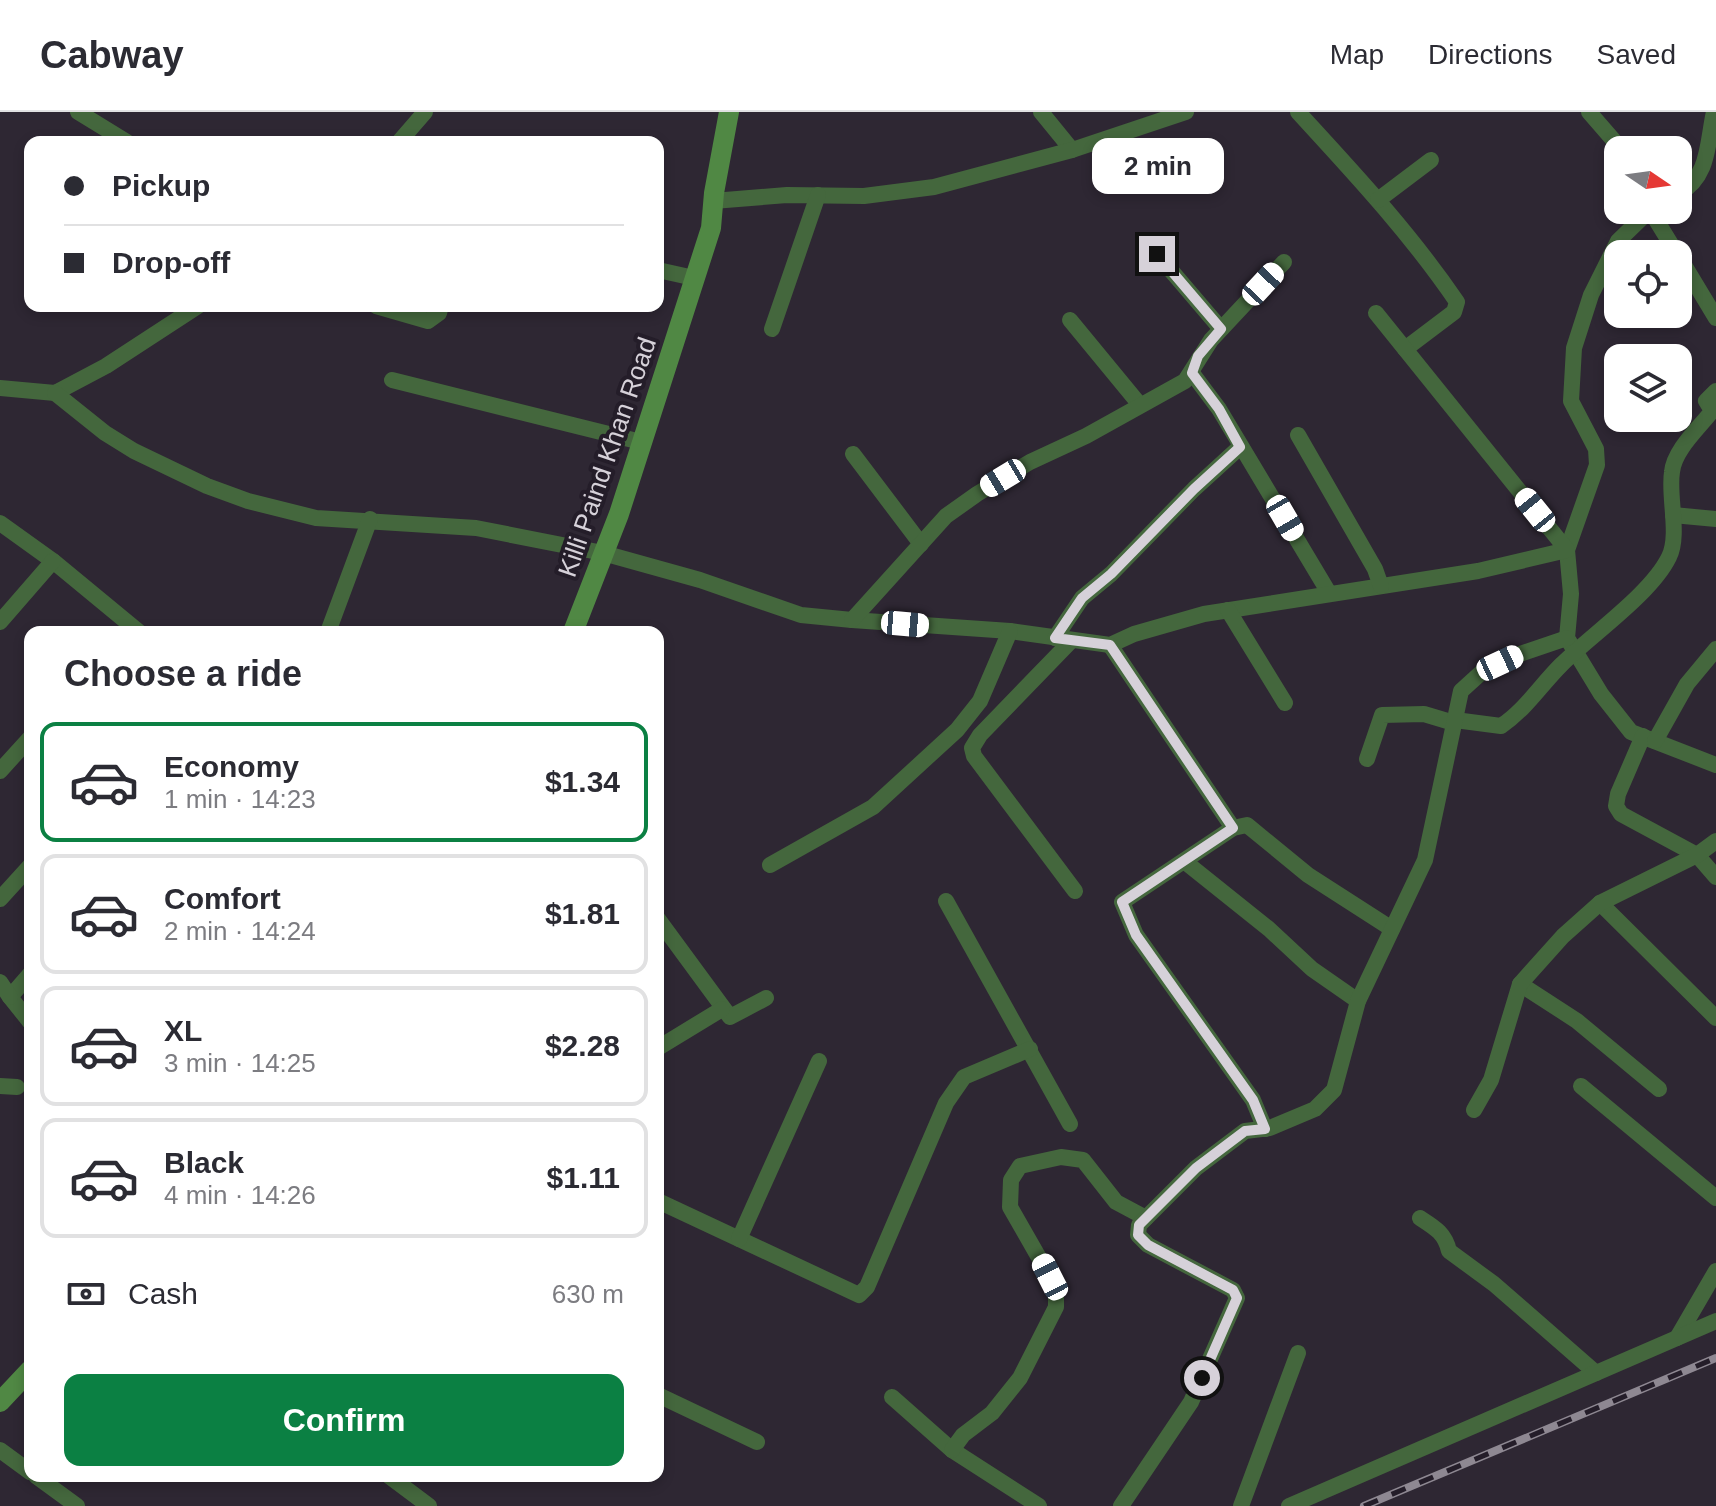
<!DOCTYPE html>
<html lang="en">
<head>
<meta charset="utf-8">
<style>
	:root { --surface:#fff; --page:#f7f7f7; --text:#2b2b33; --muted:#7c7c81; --line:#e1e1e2; --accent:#0b8043 }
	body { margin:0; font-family:Arial,sans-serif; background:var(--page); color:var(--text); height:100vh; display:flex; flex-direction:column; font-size:30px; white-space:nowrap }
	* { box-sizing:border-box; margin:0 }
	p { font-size:26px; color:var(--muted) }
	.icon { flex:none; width:44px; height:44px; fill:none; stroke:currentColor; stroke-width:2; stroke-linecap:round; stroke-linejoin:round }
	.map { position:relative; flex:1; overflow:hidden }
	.side { position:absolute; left:24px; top:514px; width:640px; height:856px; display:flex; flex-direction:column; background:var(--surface); border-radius:16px; box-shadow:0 4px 12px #0003 }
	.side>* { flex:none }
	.top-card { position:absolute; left:24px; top:24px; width:640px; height:176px; border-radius:16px; box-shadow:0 4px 12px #0003; display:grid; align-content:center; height:176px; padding:0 40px; background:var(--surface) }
	.needle { width:52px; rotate:103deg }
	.tools { position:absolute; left:1604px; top:24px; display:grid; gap:16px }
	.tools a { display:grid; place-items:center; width:88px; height:88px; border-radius:16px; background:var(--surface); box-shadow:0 4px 12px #0003; font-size:40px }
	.end { position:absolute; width:36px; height:36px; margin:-18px; border:10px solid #d6d1d9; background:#111; box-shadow:0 0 0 4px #111 }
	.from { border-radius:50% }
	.bubble { position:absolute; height:56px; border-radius:16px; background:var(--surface); box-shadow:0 4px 12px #0003; font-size:26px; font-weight:600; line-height:56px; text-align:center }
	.car { position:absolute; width:24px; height:48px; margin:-24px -12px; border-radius:10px; box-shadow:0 0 6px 2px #0007; background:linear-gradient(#fff 24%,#345 0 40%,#fff 0 76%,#345 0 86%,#fff 0) }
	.top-card b { display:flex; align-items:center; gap:28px; height:76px; font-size:30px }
	.top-card b+b { border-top:2px solid var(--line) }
	.top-card i { width:20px; height:20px; background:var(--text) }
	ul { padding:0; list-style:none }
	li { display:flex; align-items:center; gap:24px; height:120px; margin:0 16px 12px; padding:0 24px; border:4px solid var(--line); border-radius:16px }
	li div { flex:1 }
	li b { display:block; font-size:30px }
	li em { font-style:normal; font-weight:600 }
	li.current { border-color:var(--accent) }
	li>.icon { width:72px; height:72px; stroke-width:1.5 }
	h2 { padding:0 40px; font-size:36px; line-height:96px }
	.pay { display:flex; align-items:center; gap:20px; height:88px; padding:0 40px; font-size:30px }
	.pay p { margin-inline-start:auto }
	.button { display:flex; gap:16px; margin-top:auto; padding:16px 40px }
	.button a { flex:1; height:92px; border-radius:16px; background:var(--accent); color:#fff; font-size:32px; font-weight:600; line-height:92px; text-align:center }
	header { display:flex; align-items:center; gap:48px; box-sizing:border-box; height:112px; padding:0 40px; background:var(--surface); border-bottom:2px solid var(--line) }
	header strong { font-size:38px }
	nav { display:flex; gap:44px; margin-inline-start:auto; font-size:28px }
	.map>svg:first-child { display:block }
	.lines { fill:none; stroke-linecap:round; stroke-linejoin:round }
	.street { stroke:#44673d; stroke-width:16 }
	.secondary { stroke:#508844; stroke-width:20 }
	.rail-casing { stroke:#8e8892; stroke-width:8 }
	.rail { stroke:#241d29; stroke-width:5; stroke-dasharray:15; stroke-linecap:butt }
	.route { stroke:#d6d1d9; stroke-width:10 }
	.labels { text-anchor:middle; stroke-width:8; stroke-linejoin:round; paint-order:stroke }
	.street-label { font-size:26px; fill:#d6d1d9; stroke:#241d29 }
</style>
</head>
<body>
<header>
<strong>Cabway</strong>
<nav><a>Map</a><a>Directions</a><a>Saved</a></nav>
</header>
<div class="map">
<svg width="1716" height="1394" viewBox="0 0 1716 1394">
	<rect width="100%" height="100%" fill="#2e2733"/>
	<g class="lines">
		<g class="street">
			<path d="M 78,0 L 127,30"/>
			<path d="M 1041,0 L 1072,38"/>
			<path d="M 1298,0 C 1354,61 1410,121 1457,190 L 1454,200 L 1405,237"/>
			<path d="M 1589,0 L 1622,38"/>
			<path d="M 399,30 L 425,0"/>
			<path d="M 1678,82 C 1710,65 1707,30 1714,0"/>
			<path d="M 1378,88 L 1431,48"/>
			<path d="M 713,89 L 787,83 L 864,84 L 934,75 L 1072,38 L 1186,0"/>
			<path d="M 1650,98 L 1618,129 L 1591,183 L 1574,236 L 1571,289 L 1596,337 L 1597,353 L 1567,438 L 1571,482 L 1567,526 L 1601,582 L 1631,620 L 1716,653"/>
			<path d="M 1650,98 L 1677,142"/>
			<path d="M 1157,142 L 1221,217"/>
			<path d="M 1678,143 L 1716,206"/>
			<path d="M 658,158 L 694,166"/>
			<path d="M 376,194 L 428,209 L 439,201 L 441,194"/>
			<path d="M 1070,208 L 1140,293"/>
			<path d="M 772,217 L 818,83"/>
			<path d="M 1192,261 L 1219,297 L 1329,481"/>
			<path d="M 392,268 L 641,330"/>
			<path d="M 0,276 L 55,281 L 106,254 L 198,194"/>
			<path d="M 55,281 L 105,321 L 134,339 L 207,374 L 248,389 L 316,406 L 476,416 L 603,441 L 700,468 L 801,503 L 852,508 L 1010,519 L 1110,533 L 1134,522 L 1204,502 L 1478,459 L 1567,438 L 1376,201"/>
			<path d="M 1298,323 L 1375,457 L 1381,474"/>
			<path d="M 853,342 L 921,432"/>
			<path d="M 1673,403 L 1716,407"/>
			<path d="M 0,411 L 53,449 L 139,520"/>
			<path d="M 1228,498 L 1285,591"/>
			<path d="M 852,508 L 946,404 L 977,382 L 1030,350 L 1086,324 L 1185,269 L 1211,228 L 1284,150"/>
			<path d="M 0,510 L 53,449"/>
			<path d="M 328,520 L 370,407"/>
			<path d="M 1055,526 L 1082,486 L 1111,462 L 1194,377 L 1240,335"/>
			<path d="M 1071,529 L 980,623 L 972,636 L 974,644 L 1075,779"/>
			<path d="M 1110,533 L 1233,716"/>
			<path d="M 1455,608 L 1501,614 C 1525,598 1540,574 1561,553 C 1591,523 1651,482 1669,445 C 1680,423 1668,384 1672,360 C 1674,338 1699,316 1712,299 L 1706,289 L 1716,279"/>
			<path d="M 1643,624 L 1618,682 L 1616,694 L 1621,702 L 1697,743 L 1716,765"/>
			<path d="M 1655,629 L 1687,572 L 1716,537"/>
			<path d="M 1367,647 L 1382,603 L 1424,602 L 1454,611"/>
			<path d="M 0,659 L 30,626"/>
			<path d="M 1184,749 L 1269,817 L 1312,857 L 1358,889"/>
			<path d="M 770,753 L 873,695 L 957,618 L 980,589 L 1010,519"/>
			<path d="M 0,787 L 30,754"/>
			<path d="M 946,789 L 1070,1012"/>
			<path d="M 1600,791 L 1716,906"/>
			<path d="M 658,807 L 730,905 L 766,886"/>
			<path d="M 30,862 L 10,885 L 30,910"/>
			<path d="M 0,870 L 10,885"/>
			<path d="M 1520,872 L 1577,909 L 1659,977"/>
			<path d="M 658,936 L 722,897"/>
			<path d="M 0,974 L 17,975"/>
			<path d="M 1581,974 L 1716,1086"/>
			<path d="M 1474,998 L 1491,968 L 1520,872 L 1563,824 L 1600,791 L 1697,743 L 1716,729"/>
			<path d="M 1265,1017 L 1253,988 L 1136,823 L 1122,790 L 1233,716 L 1247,713 L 1308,763 L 1392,817"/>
			<path d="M 658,1089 L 859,1183 L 867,1175 L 946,991 L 964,965 L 1030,937"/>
			<path d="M 1420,1106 C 1434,1115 1445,1121 1449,1139 L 1494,1172 L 1596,1261"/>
			<path d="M 739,1127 L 819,949"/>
			<path d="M 1677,1226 L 1716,1159"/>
			<path d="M 658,1283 L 757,1330"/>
			<path d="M 892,1285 L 952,1338 L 1039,1394"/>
			<path d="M 0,1338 L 30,1360"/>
			<path d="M 952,1338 L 963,1323 L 992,1301 L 1020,1266 L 1056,1195 L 1056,1180 L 1050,1165 L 1010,1095 L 1011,1068 L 1020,1054 L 1061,1045 L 1083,1048 L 1116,1090 L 1146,1106"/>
			<path d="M 36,1364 L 77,1394"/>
			<path d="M 389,1364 L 429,1394"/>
			<path d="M 1121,1394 L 1191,1290 L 1237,1186 L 1233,1178 L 1148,1133 L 1138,1123 L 1139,1113 L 1196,1056 L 1245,1019 L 1270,1016 L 1315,997 L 1334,978 L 1358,889 L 1425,748 L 1461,579 L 1483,559 L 1517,543 L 1567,526"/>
			<path d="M 1241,1394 L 1298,1241"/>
			<path d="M 1289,1394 L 1716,1209"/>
		</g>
		<g class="secondary">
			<path d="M 573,520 L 619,402 L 711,116 L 714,81 L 729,0"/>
			<path d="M 0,1290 L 30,1258"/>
		</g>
		<g class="rail-casing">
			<path id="rail" d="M 1364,1394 L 1716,1246"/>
		</g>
		<use href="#rail" class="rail"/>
	</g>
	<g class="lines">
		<path class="route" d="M 1157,142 L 1221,217 L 1198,244 L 1192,261 L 1219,297 L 1240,335 L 1194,377 L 1111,462 L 1082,486 L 1055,526 L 1110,533 L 1233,716 L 1122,790 L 1136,823 L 1253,988 L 1265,1017 L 1245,1019 L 1196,1056 L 1139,1113 L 1138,1123 L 1148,1133 L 1233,1178 L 1237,1186 L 1202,1266"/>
	</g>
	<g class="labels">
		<g class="street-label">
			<text transform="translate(607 345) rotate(-71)" y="9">Killi Paind Khan Road</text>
		</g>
	</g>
</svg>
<div class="tools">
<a><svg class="needle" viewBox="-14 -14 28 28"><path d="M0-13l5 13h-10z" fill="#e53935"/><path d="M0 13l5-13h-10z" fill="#7c7c81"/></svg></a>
<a><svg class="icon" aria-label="locate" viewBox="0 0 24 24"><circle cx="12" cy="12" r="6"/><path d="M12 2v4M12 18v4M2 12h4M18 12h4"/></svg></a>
<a><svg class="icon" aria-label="layers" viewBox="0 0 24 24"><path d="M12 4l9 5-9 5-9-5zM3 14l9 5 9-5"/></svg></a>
</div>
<i class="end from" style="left:1202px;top:1266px"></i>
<i class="end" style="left:1157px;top:142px"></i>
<div class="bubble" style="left:1092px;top:26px;width:132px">2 min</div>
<i class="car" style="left:1263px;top:172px;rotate:43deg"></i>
<i class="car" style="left:1003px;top:366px;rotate:239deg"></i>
<i class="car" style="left:1535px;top:398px;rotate:321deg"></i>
<i class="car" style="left:1285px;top:406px;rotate:150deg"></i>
<i class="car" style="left:905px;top:512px;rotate:95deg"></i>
<i class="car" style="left:1500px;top:551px;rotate:65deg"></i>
<i class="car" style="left:1050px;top:1165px;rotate:333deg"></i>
<div class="top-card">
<b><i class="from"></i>Pickup</b>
<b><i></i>Drop-off</b>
</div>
<section class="side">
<h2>Choose a ride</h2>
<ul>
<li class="current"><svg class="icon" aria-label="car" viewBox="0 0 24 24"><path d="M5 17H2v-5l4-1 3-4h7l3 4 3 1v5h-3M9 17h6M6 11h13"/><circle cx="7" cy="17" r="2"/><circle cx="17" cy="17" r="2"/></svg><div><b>Economy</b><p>1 min · 14:23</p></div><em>$1.34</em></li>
<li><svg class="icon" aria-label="car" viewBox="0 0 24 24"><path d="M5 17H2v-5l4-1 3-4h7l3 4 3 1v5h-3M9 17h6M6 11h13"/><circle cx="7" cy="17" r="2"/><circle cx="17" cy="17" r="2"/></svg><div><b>Comfort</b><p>2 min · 14:24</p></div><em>$1.81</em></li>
<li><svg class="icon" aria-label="car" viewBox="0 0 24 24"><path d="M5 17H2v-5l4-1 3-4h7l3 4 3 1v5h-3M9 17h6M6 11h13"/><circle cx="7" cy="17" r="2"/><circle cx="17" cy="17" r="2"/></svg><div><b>XL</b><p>3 min · 14:25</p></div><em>$2.28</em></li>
<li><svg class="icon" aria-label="car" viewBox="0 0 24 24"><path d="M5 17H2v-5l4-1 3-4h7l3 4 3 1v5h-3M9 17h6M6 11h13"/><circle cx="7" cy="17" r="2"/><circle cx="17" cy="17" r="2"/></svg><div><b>Black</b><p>4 min · 14:26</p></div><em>$1.11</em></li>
</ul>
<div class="pay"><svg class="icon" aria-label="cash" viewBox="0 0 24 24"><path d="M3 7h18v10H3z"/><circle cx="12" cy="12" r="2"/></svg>Cash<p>630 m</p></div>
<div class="button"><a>Confirm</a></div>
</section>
</div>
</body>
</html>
